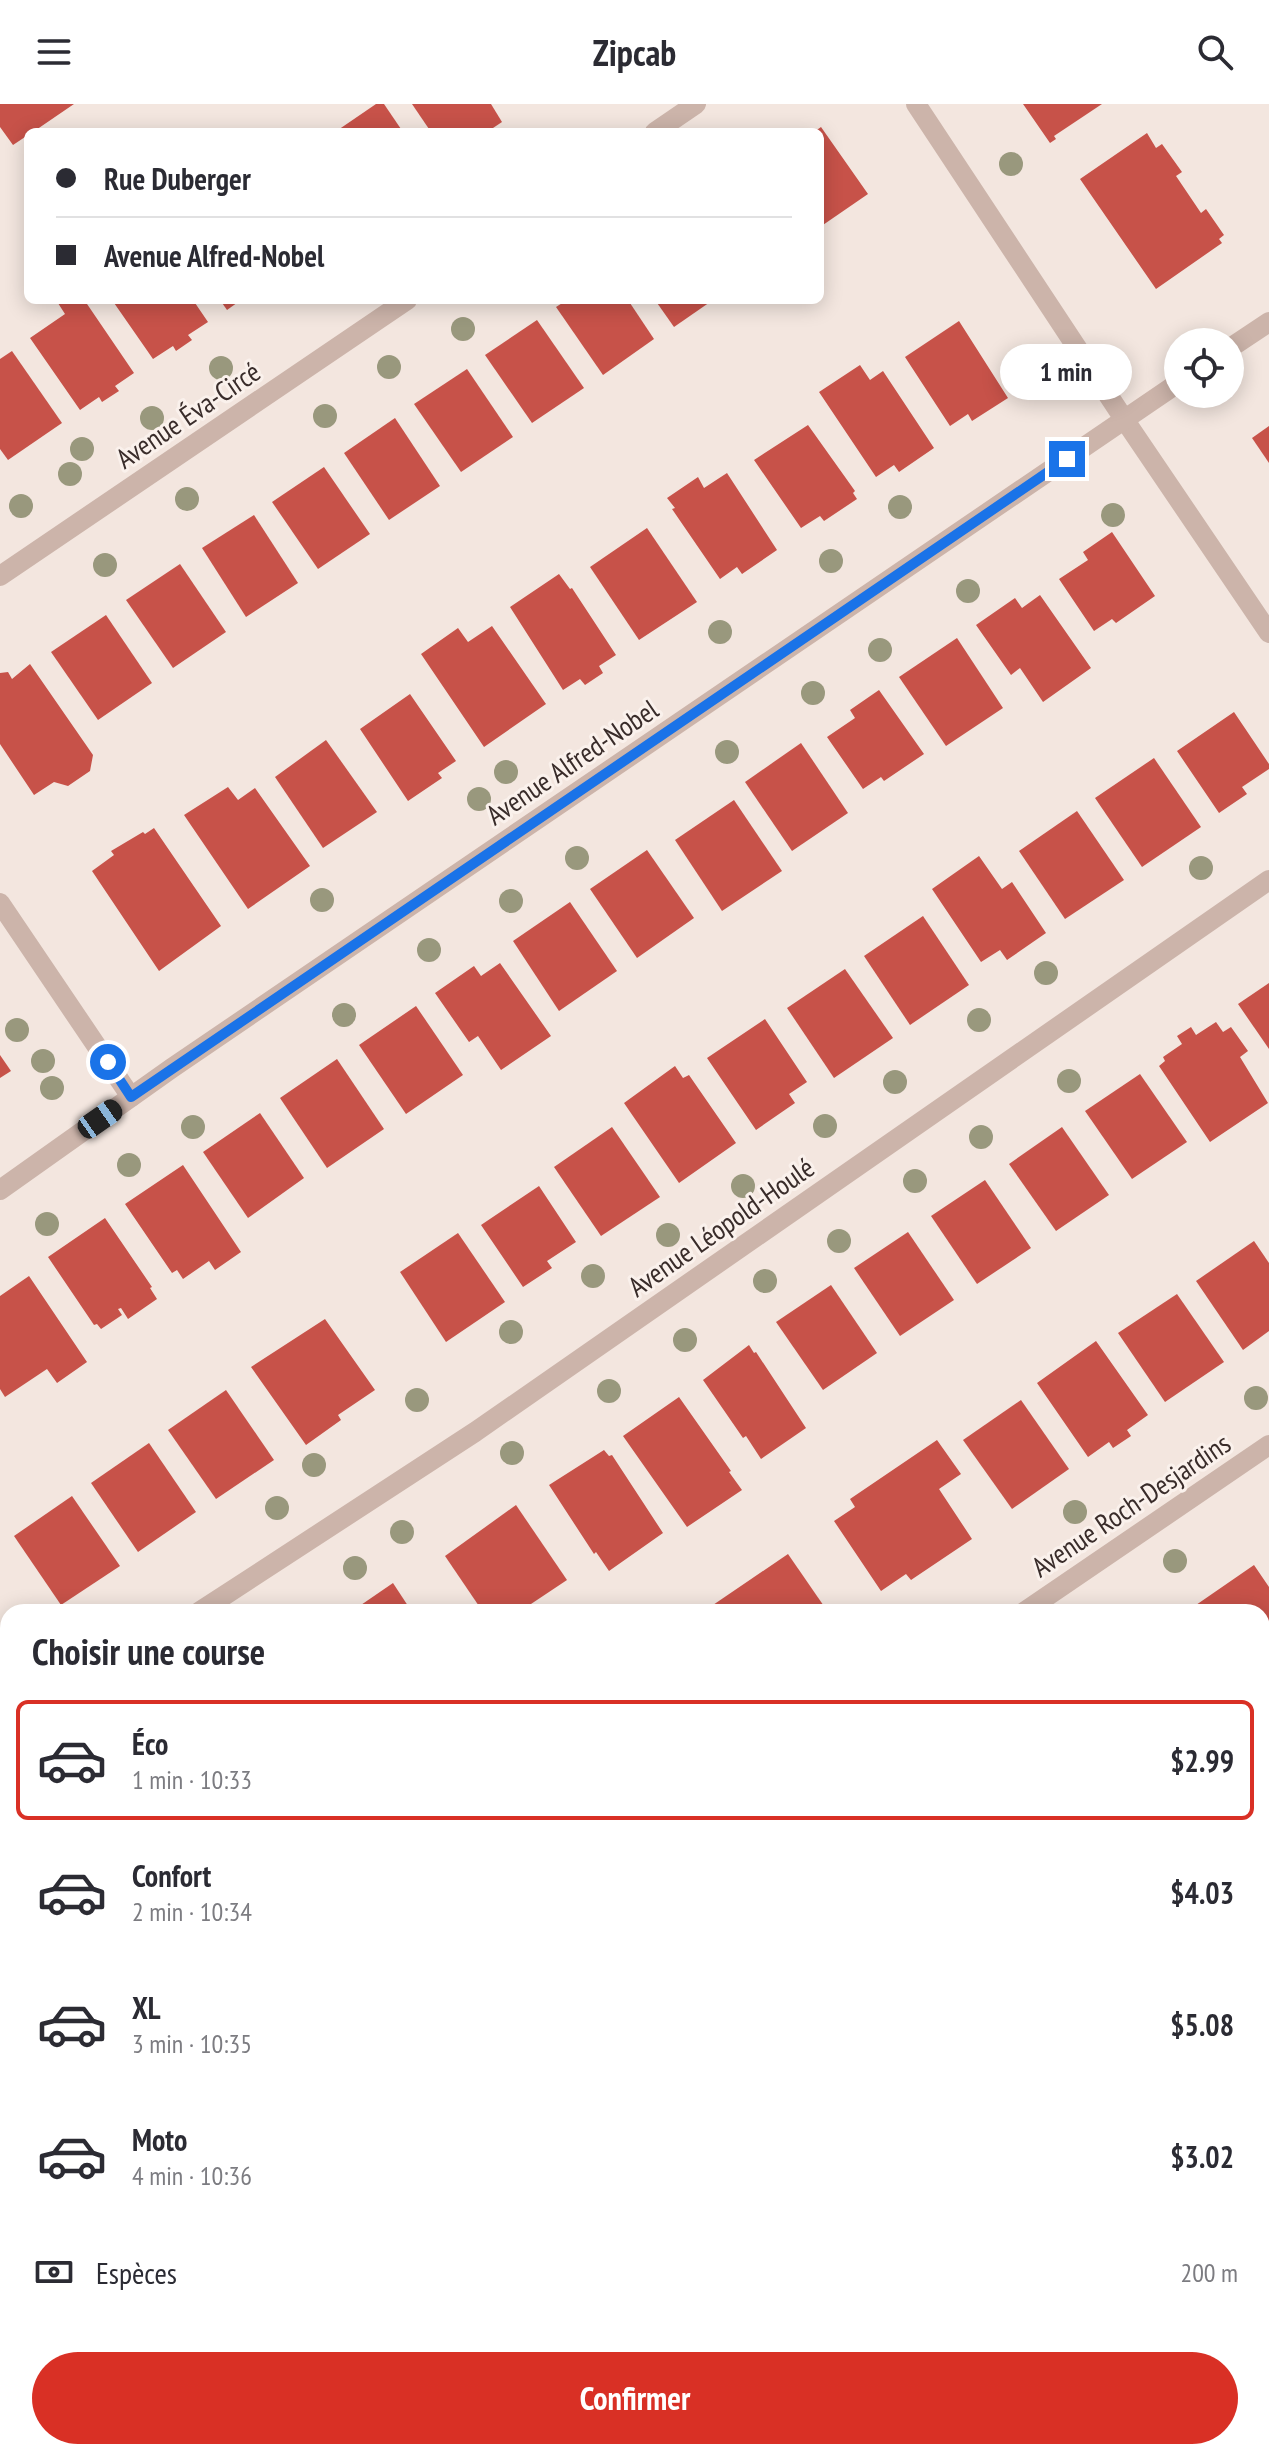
<!DOCTYPE html>
<html lang="fr">
<head>
<meta charset="utf-8">
<style>
	:root { --surface:#fff; --page:#f2f2f3; --text:#2b2b33; --muted:#7c7c81; --line:#e1e1e2; --accent:#d93025 }
	body { margin:0; font-family:"PT Sans Narrow",sans-serif; background:var(--page); color:var(--text); height:100vh; display:flex; flex-direction:column; font-size:30px; white-space:nowrap }
	* { box-sizing:border-box; margin:0 }
	p { font-size:26px; color:var(--muted) }
	.icon { flex:none; width:44px; height:44px; fill:none; stroke:currentColor; stroke-width:2; stroke-linecap:round; stroke-linejoin:round }
	.map { position:relative; flex:1; overflow:hidden }
	.panel { position:absolute; left:0px; top:1500px; width:1270px; height:856px; display:flex; flex-direction:column; background:var(--surface); border-radius:24px 24px 0 0; box-shadow:0 4px 20px #0003 }
	.panel>* { flex:none }
	.hud { position:absolute; left:24px; top:24px; width:800px; height:176px; border-radius:12px; box-shadow:0 4px 20px #0003; display:grid; align-content:center; height:176px; padding:0 32px; background:var(--surface) }
	.buttons { position:absolute; left:1164px; top:224px; display:grid; gap:16px }
	.buttons a { display:grid; place-items:center; width:80px; height:80px; border-radius:50%; background:var(--surface); box-shadow:0 4px 20px #0003; font-size:40px }
	.end { position:absolute; width:36px; height:36px; margin:-18px; border:10px solid #1a73e8; background:#fff; box-shadow:0 0 0 4px #fff }
	.from { border-radius:50% }
	.bubble { position:absolute; height:56px; border-radius:28px; background:var(--surface); box-shadow:0 4px 20px #0003; font-size:26px; font-weight:700; line-height:56px; text-align:center }
	.car { position:absolute; width:24px; height:48px; margin:-24px -12px; border-radius:10px; box-shadow:0 0 6px 2px #0007; background:linear-gradient(#222 24%,#8ab4d8 0 40%,#222 0 76%,#8ab4d8 0 86%,#222 0) }
	.hud b { display:flex; align-items:center; gap:28px; height:76px; font-size:30px }
	.hud b+b { border-top:2px solid var(--line) }
	.hud i { width:20px; height:20px; background:var(--text) }
	ul { padding:0; list-style:none }
	li { display:flex; align-items:center; gap:24px; height:120px; margin:0 16px 12px; padding:0 16px; border:4px solid transparent; border-radius:12px }
	li div { flex:1 }
	li b { display:block; font-size:30px }
	li em { font-style:normal; font-weight:700 }
	li.on { border-color:var(--accent) }
	li>.icon { width:72px; height:72px; stroke-width:1.5 }
	h2 { padding:0 32px; font-size:36px; line-height:96px }
	.pay { display:flex; align-items:center; gap:20px; height:88px; padding:0 32px; font-size:30px }
	.pay p { margin-inline-start:auto }
	.cta { display:flex; gap:16px; margin-top:auto; padding:16px 32px }
	.cta a { flex:1; height:92px; border-radius:48px; background:var(--accent); color:#fff; font-size:32px; font-weight:700; line-height:92px; text-align:center }
	header { display:flex; justify-content:space-between; align-items:center; height:104px; padding:0 32px; background:var(--surface); font-size:36px; font-weight:700 }
	.map>svg:first-child { display:block }
	.green { fill:#bdc39e }
	.building { fill:#c75249 }
	.lines { fill:none; stroke-linecap:round; stroke-linejoin:round }
	.minor { stroke:#ccb4aa; stroke-width:20 }
	.tree { fill:#99987d }
	.route { stroke:#1a73e8; stroke-width:10 }
	.labels { text-anchor:middle; stroke-width:6; stroke-linejoin:round; paint-order:stroke }
	.street-label { font-size:28px; fill:#392c2a; stroke:#faf1ec }
</style>
</head>
<body>
<header><svg class="icon" aria-label="menu" viewBox="0 0 24 24"><path d="M4 6h16M4 12h16M4 18h16"/></svg>Zipcab<svg class="icon" aria-label="search" viewBox="0 0 24 24"><circle cx="10" cy="10" r="6"/><path d="M15 15l6 6"/></svg></header>
<div class="map">
<svg width="1269" height="2356" viewBox="0 0 1269 2356">
	<rect width="100%" height="100%" fill="#f3e6df"/>
	<path class="green" d="M 0,1581 L 8,1594 L 8,1713 L 0,1719 Z"/>
	<g class="building">
		<path d="M 0,0 L 74,0 L 33,28 L 28,28 L 28,31 L 13,41 L 0,23 Z"/>
		<path d="M 376,0 L 384,0 L 403,28 L 335,28 Z"/>
		<path d="M 412,0 L 491,0 L 502,18 L 487,28 L 431,28 Z"/>
		<path d="M 1023,0 L 1102,0 L 1054,32 L 1056,35 L 1050,39 Z"/>
		<path d="M 821,23 L 868,90 L 820,123 L 820,28 L 814,28 Z"/>
		<path d="M 1147,29 L 1156,44 L 1162,40 L 1182,68 L 1176,72 L 1201,109 L 1206,105 L 1224,131 L 1219,135 L 1222,139 L 1156,185 L 1080,75 Z"/>
		<path d="M 56,196 L 85,197 L 134,269 L 115,282 L 119,287 L 102,298 L 99,293 L 80,306 L 30,234 L 65,210 Z"/>
		<path d="M 112,196 L 193,196 L 208,218 L 188,231 L 192,236 L 176,247 L 173,242 L 153,255 Z"/>
		<path d="M 220,196 L 241,196 L 227,206 Z"/>
		<path d="M 567,196 L 628,196 L 654,235 L 603,271 L 556,203 Z"/>
		<path d="M 655,196 L 713,196 L 674,223 Z"/>
		<path d="M 537,216 L 584,284 L 532,319 L 485,251 Z"/>
		<path d="M 959,217 L 1008,294 L 972,317 L 968,310 L 950,322 L 905,253 Z"/>
		<path d="M 12,247 L 62,319 L 8,356 L 0,345 L 0,255 Z"/>
		<path d="M 860,261 L 870,276 L 883,267 L 934,344 L 899,368 L 894,361 L 876,373 L 819,288 Z"/>
		<path d="M 467,265 L 513,333 L 461,368 L 414,300 Z"/>
		<path d="M 395,314 L 440,382 L 389,416 L 344,349 Z"/>
		<path d="M 808,321 L 855,387 L 853,389 L 857,395 L 824,417 L 820,412 L 801,424 L 754,356 Z"/>
		<path d="M 1269,322 L 1269,359 L 1252,334 Z"/>
		<path d="M 324,363 L 370,430 L 318,465 L 272,398 Z"/>
		<path d="M 727,369 L 777,446 L 742,470 L 737,463 L 720,475 L 672,405 L 675,404 L 667,394 L 698,373 L 704,384 Z"/>
		<path d="M 254,411 L 298,479 L 246,513 L 202,444 Z"/>
		<path d="M 647,424 L 697,498 L 639,536 L 590,463 Z"/>
		<path d="M 1112,428 L 1155,492 L 1116,519 L 1112,515 L 1094,527 L 1059,475 L 1088,456 L 1083,448 Z"/>
		<path d="M 180,460 L 226,528 L 173,564 L 126,496 Z"/>
		<path d="M 559,470 L 570,485 L 572,484 L 616,551 L 599,562 L 603,569 L 585,581 L 580,575 L 563,586 L 510,503 Z"/>
		<path d="M 1040,491 L 1091,564 L 1043,598 L 1020,564 L 1011,571 L 976,521 L 1015,494 L 1022,504 Z"/>
		<path d="M 106,511 L 152,579 L 98,616 L 51,548 Z"/>
		<path d="M 492,522 L 546,600 L 484,643 L 421,550 L 458,524 L 468,538 Z"/>
		<path d="M 957,534 L 1003,604 L 946,642 L 899,573 Z"/>
		<path d="M 30,560 L 93,651 L 90,667 L 68,682 L 54,678 L 34,691 L 0,640 L 0,569 L 8,568 L 12,575 Z"/>
		<path d="M 879,586 L 924,650 L 884,677 L 881,673 L 863,685 L 827,633 L 855,614 L 850,606 Z"/>
		<path d="M 410,590 L 456,657 L 438,669 L 442,674 L 408,697 L 360,625 Z"/>
		<path d="M 1234,608 L 1269,660 L 1269,665 L 1242,683 L 1247,690 L 1219,709 L 1177,647 Z"/>
		<path d="M 326,636 L 377,708 L 323,744 L 275,673 Z"/>
		<path d="M 801,639 L 848,709 L 792,747 L 745,678 Z"/>
		<path d="M 1154,654 L 1201,723 L 1142,763 L 1095,694 Z"/>
		<path d="M 228,683 L 238,696 L 255,684 L 310,762 L 248,805 L 184,711 Z"/>
		<path d="M 734,696 L 782,767 L 722,807 L 675,736 Z"/>
		<path d="M 1077,707 L 1124,776 L 1065,815 L 1019,747 Z"/>
		<path d="M 154,724 L 221,822 L 159,867 L 92,767 L 114,751 L 111,747 L 143,728 L 145,730 Z"/>
		<path d="M 647,746 L 694,814 L 637,854 L 590,785 Z"/>
		<path d="M 979,752 L 1002,785 L 1012,778 L 1046,829 L 1007,856 L 1000,846 L 981,858 L 932,785 Z"/>
		<path d="M 570,798 L 617,867 L 559,907 L 513,837 Z"/>
		<path d="M 923,812 L 969,881 L 910,921 L 864,852 Z"/>
		<path d="M 500,859 L 551,932 L 501,966 L 478,932 L 469,938 L 435,889 L 474,862 L 481,872 Z"/>
		<path d="M 845,865 L 893,934 L 834,974 L 787,904 Z"/>
		<path d="M 1269,879 L 1269,945 L 1238,900 Z"/>
		<path d="M 416,902 L 463,971 L 406,1010 L 359,941 Z"/>
		<path d="M 765,915 L 807,978 L 789,990 L 795,999 L 756,1026 L 707,954 Z"/>
		<path d="M 1216,918 L 1223,928 L 1231,923 L 1248,947 L 1240,953 L 1268,999 L 1210,1038 L 1159,962 L 1165,957 L 1163,953 L 1182,940 L 1177,932 L 1191,923 L 1196,931 Z"/>
		<path d="M 0,951 L 11,967 L 0,974 Z"/>
		<path d="M 337,955 L 384,1025 L 327,1064 L 280,994 Z"/>
		<path d="M 675,962 L 683,974 L 689,971 L 736,1039 L 679,1079 L 624,999 Z"/>
		<path d="M 1140,970 L 1187,1038 L 1132,1075 L 1085,1007 Z"/>
		<path d="M 260,1009 L 304,1074 L 248,1114 L 203,1048 Z"/>
		<path d="M 612,1023 L 660,1093 L 601,1132 L 554,1063 Z"/>
		<path d="M 1062,1023 L 1109,1091 L 1056,1127 L 1009,1060 Z"/>
		<path d="M 183,1061 L 241,1148 L 215,1166 L 209,1157 L 183,1175 L 177,1166 L 172,1169 L 125,1100 Z"/>
		<path d="M 985,1076 L 1031,1144 L 977,1180 L 931,1112 Z"/>
		<path d="M 539,1082 L 576,1138 L 547,1157 L 552,1164 L 523,1183 L 481,1121 Z"/>
		<path d="M 105,1114 L 152,1183 L 150,1184 L 157,1195 L 128,1215 L 121,1204 L 118,1205 L 122,1211 L 101,1225 L 97,1220 L 94,1221 L 48,1153 Z"/>
		<path d="M 908,1128 L 954,1196 L 900,1232 L 854,1164 Z"/>
		<path d="M 458,1129 L 505,1198 L 446,1238 L 400,1168 Z"/>
		<path d="M 1254,1137 L 1269,1159 L 1269,1227 L 1243,1246 L 1196,1177 Z"/>
		<path d="M 29,1172 L 87,1258 L 57,1279 L 47,1265 L 5,1293 L 0,1285 L 0,1192 Z"/>
		<path d="M 831,1181 L 877,1249 L 823,1286 L 776,1218 Z"/>
		<path d="M 1177,1190 L 1224,1258 L 1165,1298 L 1118,1229 Z"/>
		<path d="M 325,1215 L 375,1286 L 338,1311 L 341,1316 L 306,1341 L 251,1263 Z"/>
		<path d="M 1096,1237 L 1148,1311 L 1127,1326 L 1131,1332 L 1113,1344 L 1109,1338 L 1088,1353 L 1037,1279 Z"/>
		<path d="M 749,1241 L 754,1249 L 756,1248 L 806,1324 L 761,1355 L 746,1332 L 743,1334 L 703,1276 Z"/>
		<path d="M 226,1286 L 274,1356 L 216,1395 L 168,1326 Z"/>
		<path d="M 679,1293 L 731,1367 L 729,1368 L 742,1386 L 687,1423 L 623,1332 Z"/>
		<path d="M 1021,1296 L 1069,1365 L 1012,1405 L 963,1336 Z"/>
		<path d="M 937,1336 L 961,1370 L 939,1385 L 972,1435 L 911,1476 L 906,1470 L 881,1487 L 834,1417 L 855,1403 L 850,1395 Z"/>
		<path d="M 149,1339 L 196,1408 L 138,1448 L 91,1379 Z"/>
		<path d="M 604,1346 L 609,1352 L 612,1351 L 663,1429 L 609,1467 L 596,1448 L 594,1450 L 549,1381 Z"/>
		<path d="M 72,1392 L 120,1462 L 61,1501 L 14,1432 Z"/>
		<path d="M 516,1401 L 567,1476 L 519,1508 L 483,1508 L 445,1452 Z"/>
		<path d="M 788,1450 L 828,1508 L 718,1508 L 713,1501 Z"/>
		<path d="M 1254,1461 L 1269,1483 L 1269,1553 L 1262,1557 L 1262,1508 L 1201,1508 L 1196,1501 Z"/>
		<path d="M 393,1479 L 412,1508 L 361,1508 L 358,1503 Z"/>
		<path d="M 1269,1692 L 1269,1766 L 1262,1755 L 1262,1697 Z"/>
		<path d="M 8,1782 L 8,1832 L 0,1820 L 0,1787 Z"/>
		<path d="M 1269,2011 L 1269,2100 L 1262,2090 L 1262,2016 Z"/>
		<path d="M 0,2082 L 8,2093 L 8,2101 L 0,2106 Z"/>
		<path d="M 8,2137 L 8,2220 L 0,2226 L 0,2142 Z"/>
		<path d="M 1262,2315 L 1269,2325 L 1269,2356 L 1212,2356 L 1206,2348 L 1262,2348 Z"/>
		<path d="M 77,2348 L 168,2348 L 156,2356 L 83,2356 Z"/>
		<path d="M 357,2348 L 437,2348 L 442,2356 L 345,2356 Z"/>
		<path d="M 776,2348 L 837,2348 L 842,2356 L 764,2356 Z"/>
		<path d="M 867,2348 L 917,2348 L 906,2356 L 873,2356 Z"/>
		<path d="M 1141,2348 L 1171,2348 L 1177,2356 L 1130,2356 Z"/>
	</g>
	<g class="lines">
		<g class="minor">
			<path d="M 916,0 L 1124,315 L 1269,529"/>
			<path d="M 655,28 L 696,0"/>
			<path d="M 1230,244 L 1269,218"/>
			<path d="M 0,472 L 407,196"/>
			<path d="M 0,799 L 131,993"/>
			<path d="M 0,1086 L 172,964 L 1178,279"/>
			<path d="M 199,1508 L 475,1328 L 1269,776"/>
			<path d="M 1024,1508 L 1269,1341"/>
			<path d="M 0,1537 L 8,1549"/>
			<path d="M 1262,1901 L 1269,1896"/>
			<path d="M 550,2348 L 556,2356"/>
			<path d="M 601,2356 L 613,2348"/>
		</g>
	</g>
	<g class="tree">
		<circle cx="1011" cy="60" r="12"/>
		<circle cx="463" cy="225" r="12"/>
		<circle cx="389" cy="263" r="12"/>
		<circle cx="221" cy="264" r="12"/>
		<circle cx="325" cy="312" r="12"/>
		<circle cx="152" cy="314" r="12"/>
		<circle cx="82" cy="345" r="12"/>
		<circle cx="70" cy="370" r="12"/>
		<circle cx="187" cy="395" r="12"/>
		<circle cx="21" cy="402" r="12"/>
		<circle cx="900" cy="403" r="12"/>
		<circle cx="1113" cy="411" r="12"/>
		<circle cx="831" cy="457" r="12"/>
		<circle cx="105" cy="461" r="12"/>
		<circle cx="968" cy="487" r="12"/>
		<circle cx="720" cy="528" r="12"/>
		<circle cx="880" cy="546" r="12"/>
		<circle cx="813" cy="589" r="12"/>
		<circle cx="727" cy="648" r="12"/>
		<circle cx="506" cy="668" r="12"/>
		<circle cx="479" cy="695" r="12"/>
		<circle cx="577" cy="754" r="12"/>
		<circle cx="1201" cy="764" r="12"/>
		<circle cx="322" cy="796" r="12"/>
		<circle cx="511" cy="797" r="12"/>
		<circle cx="429" cy="846" r="12"/>
		<circle cx="1046" cy="869" r="12"/>
		<circle cx="344" cy="911" r="12"/>
		<circle cx="979" cy="916" r="12"/>
		<circle cx="17" cy="926" r="12"/>
		<circle cx="43" cy="957" r="12"/>
		<circle cx="1069" cy="977" r="12"/>
		<circle cx="895" cy="978" r="12"/>
		<circle cx="52" cy="984" r="12"/>
		<circle cx="825" cy="1022" r="12"/>
		<circle cx="193" cy="1023" r="12"/>
		<circle cx="981" cy="1033" r="12"/>
		<circle cx="129" cy="1061" r="12"/>
		<circle cx="915" cy="1077" r="12"/>
		<circle cx="743" cy="1082" r="12"/>
		<circle cx="47" cy="1120" r="12"/>
		<circle cx="668" cy="1131" r="12"/>
		<circle cx="839" cy="1137" r="12"/>
		<circle cx="593" cy="1172" r="12"/>
		<circle cx="765" cy="1177" r="12"/>
		<circle cx="511" cy="1228" r="12"/>
		<circle cx="685" cy="1236" r="12"/>
		<circle cx="609" cy="1287" r="12"/>
		<circle cx="1256" cy="1294" r="12"/>
		<circle cx="417" cy="1296" r="12"/>
		<circle cx="512" cy="1349" r="12"/>
		<circle cx="314" cy="1361" r="12"/>
		<circle cx="277" cy="1404" r="12"/>
		<circle cx="1075" cy="1408" r="12"/>
		<circle cx="402" cy="1428" r="12"/>
		<circle cx="1175" cy="1457" r="12"/>
		<circle cx="355" cy="1464" r="12"/>
	</g>
	<g class="lines">
		<path class="route" d="M 108,958 L 131,993 L 1067,355"/>
	</g>
	<g class="labels">
		<g class="street-label">
			<text transform="translate(188 311) rotate(-34)" y="10">Avenue Éva-Circé</text>
			<text transform="translate(572 658) rotate(-34)" y="10">Avenue Alfred-Nobel</text>
			<text transform="translate(721 1123) rotate(-35)" y="10">Avenue Léopold-Houlé</text>
			<text transform="translate(1131 1401) rotate(-34)" y="10">Avenue Roch-Desjardins</text>
		</g>
	</g>
</svg>
<div class="buttons">
<a><svg class="icon" aria-label="locate" viewBox="0 0 24 24"><circle cx="12" cy="12" r="6"/><path d="M12 2v4M12 18v4M2 12h4M18 12h4"/></svg></a>
</div>
<i class="end from" style="left:108px;top:958px"></i>
<i class="end" style="left:1067px;top:355px"></i>
<div class="bubble" style="left:1000px;top:240px;width:132px">1 min</div>
<i class="car" style="left:100px;top:1015px;rotate:55deg"></i>
<div class="hud">
<b><i class="from"></i>Rue Duberger</b>
<b><i></i>Avenue Alfred-Nobel</b>
</div>
<section class="panel">
<h2>Choisir une course</h2>
<ul>
<li class="on"><svg class="icon" aria-label="car" viewBox="0 0 24 24"><path d="M5 17H2v-5l4-1 3-4h7l3 4 3 1v5h-3M9 17h6M6 11h13"/><circle cx="7" cy="17" r="2"/><circle cx="17" cy="17" r="2"/></svg><div><b>Éco</b><p>1 min · 10:33</p></div><em>$2.99</em></li>
<li><svg class="icon" aria-label="car" viewBox="0 0 24 24"><path d="M5 17H2v-5l4-1 3-4h7l3 4 3 1v5h-3M9 17h6M6 11h13"/><circle cx="7" cy="17" r="2"/><circle cx="17" cy="17" r="2"/></svg><div><b>Confort</b><p>2 min · 10:34</p></div><em>$4.03</em></li>
<li><svg class="icon" aria-label="car" viewBox="0 0 24 24"><path d="M5 17H2v-5l4-1 3-4h7l3 4 3 1v5h-3M9 17h6M6 11h13"/><circle cx="7" cy="17" r="2"/><circle cx="17" cy="17" r="2"/></svg><div><b>XL</b><p>3 min · 10:35</p></div><em>$5.08</em></li>
<li><svg class="icon" aria-label="car" viewBox="0 0 24 24"><path d="M5 17H2v-5l4-1 3-4h7l3 4 3 1v5h-3M9 17h6M6 11h13"/><circle cx="7" cy="17" r="2"/><circle cx="17" cy="17" r="2"/></svg><div><b>Moto</b><p>4 min · 10:36</p></div><em>$3.02</em></li>
</ul>
<div class="pay"><svg class="icon" aria-label="cash" viewBox="0 0 24 24"><path d="M3 7h18v10H3z"/><circle cx="12" cy="12" r="2"/></svg>Espèces<p>200 m</p></div>
<div class="cta"><a>Confirmer</a></div>
</section>
</div>
</body>
</html>
